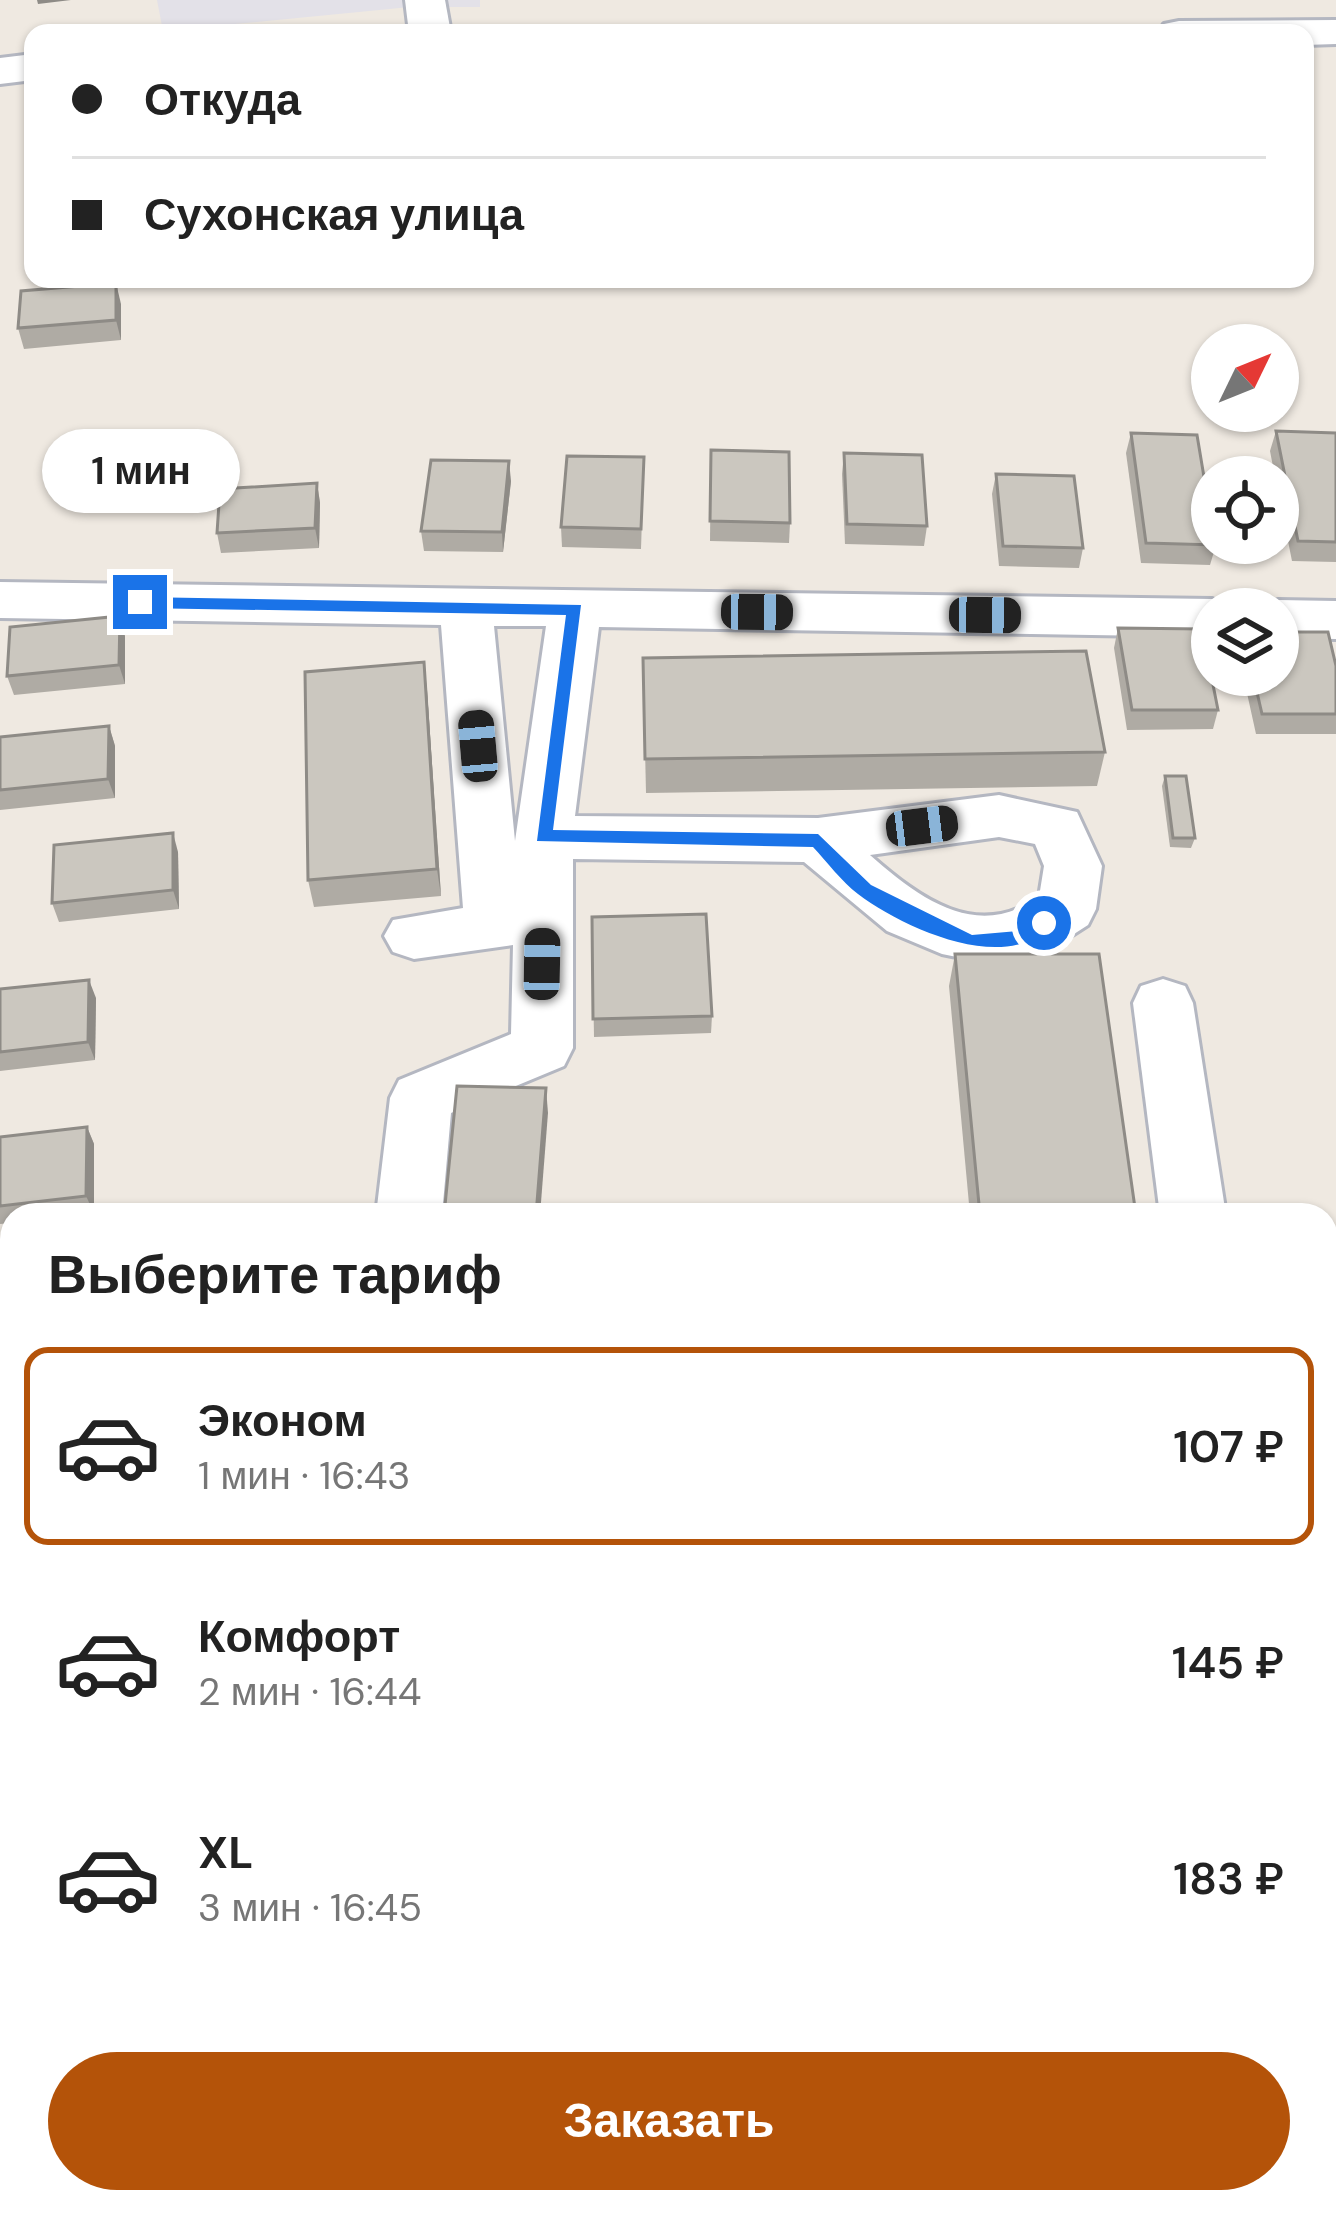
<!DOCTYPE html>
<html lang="ru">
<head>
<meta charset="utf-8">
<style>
	:root { --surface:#fff; --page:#f6f6f6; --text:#222; --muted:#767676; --line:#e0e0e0; --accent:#b45309 }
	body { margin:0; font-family:"DM Sans",sans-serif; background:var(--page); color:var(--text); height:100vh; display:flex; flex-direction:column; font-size:45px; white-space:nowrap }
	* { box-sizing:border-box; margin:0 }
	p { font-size:39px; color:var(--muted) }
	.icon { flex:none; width:66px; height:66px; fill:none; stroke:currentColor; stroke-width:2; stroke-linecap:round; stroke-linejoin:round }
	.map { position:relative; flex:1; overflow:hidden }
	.details { position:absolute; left:0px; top:1203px; width:1338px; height:1011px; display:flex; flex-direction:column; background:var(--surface); border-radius:36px 36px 0 0; box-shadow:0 3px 9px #0004 }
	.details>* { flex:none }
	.hud { position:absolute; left:24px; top:24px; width:1290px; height:264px; border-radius:24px; box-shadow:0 3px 9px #0004; display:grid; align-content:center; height:264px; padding:0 48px; background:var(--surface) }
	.needle { width:78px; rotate:47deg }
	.tools { position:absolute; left:1191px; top:324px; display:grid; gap:24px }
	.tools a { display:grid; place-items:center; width:108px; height:108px; border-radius:50%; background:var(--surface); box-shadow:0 3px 9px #0004; font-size:60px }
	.end { position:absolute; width:54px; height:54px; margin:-27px; border:15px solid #1a73e8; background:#fff; box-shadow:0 0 0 6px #fff }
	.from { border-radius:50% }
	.bubble { position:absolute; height:84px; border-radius:42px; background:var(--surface); box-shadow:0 3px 9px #0004; font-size:39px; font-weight:600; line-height:84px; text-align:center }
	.car { position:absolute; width:36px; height:72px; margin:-36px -18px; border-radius:15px; box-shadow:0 0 9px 3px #0007; background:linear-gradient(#222 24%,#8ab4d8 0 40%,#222 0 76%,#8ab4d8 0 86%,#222 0) }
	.hud b { display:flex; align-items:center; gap:42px; height:114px; font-size:45px }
	.hud b+b { border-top:3px solid var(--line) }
	.hud i { width:30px; height:30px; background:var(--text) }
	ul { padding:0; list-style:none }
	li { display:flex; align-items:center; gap:36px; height:198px; margin:0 24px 18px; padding:0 24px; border:6px solid transparent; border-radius:24px }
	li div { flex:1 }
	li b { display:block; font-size:45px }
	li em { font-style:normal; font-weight:600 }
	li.on { border-color:var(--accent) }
	li>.icon { width:108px; height:108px; stroke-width:1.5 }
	h2 { padding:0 48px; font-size:54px; line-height:144px }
	.button { display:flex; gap:24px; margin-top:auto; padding:24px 48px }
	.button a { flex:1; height:138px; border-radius:72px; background:var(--accent); color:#fff; font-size:48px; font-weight:600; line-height:138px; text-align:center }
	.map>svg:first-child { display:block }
	.industrial { fill:#e3e1e8 }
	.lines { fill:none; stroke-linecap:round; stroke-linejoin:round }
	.minor-casing { stroke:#b4b7c1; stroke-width:6 }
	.minor { fill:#fff; fill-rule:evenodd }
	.wall { fill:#afaba4 }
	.shaded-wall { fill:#8e8b86 }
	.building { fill:#cbc7bf; stroke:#8e8b86; stroke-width:3 }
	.route { fill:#1a73e8 }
</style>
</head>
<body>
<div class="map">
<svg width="1336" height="2213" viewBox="0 0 1336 2213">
	<rect width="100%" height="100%" fill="#efe9e1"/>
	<path class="industrial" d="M 157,0 L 480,0 L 480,7 L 410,7 L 163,31 Z"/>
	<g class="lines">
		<g class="minor-casing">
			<g id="minor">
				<path d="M 405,0 L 445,0 L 451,33 L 409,33 Z"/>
				<path d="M 1336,20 L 1336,44 L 1305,45 L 1305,33 L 1158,33 L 1164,24 L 1179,21 Z"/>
				<path d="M 33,54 L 33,80 L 0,84 L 0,58 Z"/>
				<path d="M 0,582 L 1212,599 L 1233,609 L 1212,609 L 1212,637 L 599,627 L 575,816 L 818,818 L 999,795 L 1077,812 L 1102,866 L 1096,909 L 1088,925 L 1046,952 L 991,964 L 942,954 L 887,931 L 804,862 L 573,859 L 573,1048 L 564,1066 L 451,1113 L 442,1215 L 376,1215 L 390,1098 L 399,1080 L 511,1034 L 513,945 L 414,959 L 393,952 L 384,936 L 393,920 L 463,908 L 441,625 L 0,618 ZM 494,626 L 546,626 L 515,841 ZM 999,837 L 1035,844 L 1044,866 L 1039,897 C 977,941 920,899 870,855 Z"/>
				<path d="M 1278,600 L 1336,601 L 1336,639 L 1278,638 L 1278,609 L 1257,609 Z"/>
				<path d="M 1163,979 L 1185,986 L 1193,1003 L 1226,1215 L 1160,1215 L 1133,1003 L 1141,986 Z"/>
				<path d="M 1326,1726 L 1336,1730 L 1336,1829 L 1326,1825 Z"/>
				<path d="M 12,1968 L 12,2050 L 0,2051 L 0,1969 Z"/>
				<rect x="1326" y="1994" width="10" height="82"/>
				<path d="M 292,2202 L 378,2202 L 379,2213 L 293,2213 Z"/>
				<path d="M 1046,2202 L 1132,2202 L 1133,2213 L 1047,2213 Z"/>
			</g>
		</g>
		<use href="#minor" class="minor"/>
	</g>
	<g class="wall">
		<path d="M 1305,84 L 1311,100 L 1305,120 Z"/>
		<path d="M 121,304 L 121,340 L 24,349 L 18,328 Z"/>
		<path d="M 1276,431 L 1336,433 L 1336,562 L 1292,561 L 1278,491 L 1278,477 L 1275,477 L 1270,451 Z"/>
		<path d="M 1131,433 L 1216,545 L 1210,565 L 1141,563 L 1126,453 Z"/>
		<path d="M 711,450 L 790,523 L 789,543 L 710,541 Z"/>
		<path d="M 844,453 L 927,526 L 924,546 L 845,544 L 842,474 Z"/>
		<path d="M 644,457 L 641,549 L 562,547 L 561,527 Z"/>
		<path d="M 996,474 L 1083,548 L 1079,568 L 999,566 L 992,494 Z"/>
		<path d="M 511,481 L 503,552 L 424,551 L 421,531 Z"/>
		<path d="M 317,483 L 320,503 L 319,548 L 221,553 L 217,533 Z"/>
		<path d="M 1118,628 L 1218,710 L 1213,729 L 1127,730 L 1114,648 Z"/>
		<path d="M 125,636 L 125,684 L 14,695 L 7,676 Z"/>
		<path d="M 643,658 L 1105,752 L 1097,786 L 646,793 Z"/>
		<path d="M 1336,666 L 1336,734 L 1256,734 L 1243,675 L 1278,675 Z"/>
		<path d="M 427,690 L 441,896 L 314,907 L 308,880 Z"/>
		<path d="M 109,726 L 115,746 L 115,798 L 0,810 L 0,737 Z"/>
		<path d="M 1165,776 L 1195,838 L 1191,848 L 1170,847 L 1162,786 Z"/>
		<path d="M 178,852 L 179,909 L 59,922 L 52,903 Z"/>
		<path d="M 592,917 L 712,1016 L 711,1033 L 594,1037 Z"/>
		<path d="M 955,954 L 1136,1215 L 970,1215 L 949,986 Z"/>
		<path d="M 0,989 L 96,998 L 95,1060 L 0,1071 Z"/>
		<path d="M 87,1127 L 94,1144 L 94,1213 L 77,1215 L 12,1215 L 12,1223 L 0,1224 L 0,1137 Z"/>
		<path d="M 12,1294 L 12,1387 L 0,1388 L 0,1295 Z"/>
		<path d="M 12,1472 L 12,1572 L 0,1574 L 0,1473 Z"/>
		<path d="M 1146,2202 L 1147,2213 L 1129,2213 Z"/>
	</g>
	<g class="shaded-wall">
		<path d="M 37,0 L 71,0 L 38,4 Z"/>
		<path d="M 116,283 L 121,304 L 121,340 L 116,320 Z"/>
		<path d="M 509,461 L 511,481 L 503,552 L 502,532 Z"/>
		<path d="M 317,483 L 320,503 L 319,548 L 315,528 Z"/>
		<path d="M 120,616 L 125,636 L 125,684 L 119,665 Z"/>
		<path d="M 424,662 L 427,690 L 441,896 L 437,869 Z"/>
		<path d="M 109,726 L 115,746 L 115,798 L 108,779 Z"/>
		<path d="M 173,833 L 178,852 L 179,909 L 173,890 Z"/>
		<path d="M 89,980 L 96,998 L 95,1060 L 88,1042 Z"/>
		<path d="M 546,1088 L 548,1113 L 540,1215 L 536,1215 Z"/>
		<path d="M 87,1127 L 94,1144 L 94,1213 L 86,1196 Z"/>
		<path d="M 291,2202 L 302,2202 L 302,2213 L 292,2213 Z"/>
	</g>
	<g class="building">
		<path d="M 1305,84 L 1311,100 L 1305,100 Z"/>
		<path d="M 116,283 L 116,320 L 18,328 L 21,291 Z"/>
		<path d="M 1276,431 L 1336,433 L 1336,542 L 1298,541 Z"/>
		<path d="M 1131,433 L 1197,435 L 1212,525 L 1212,543 L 1215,543 L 1216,545 L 1146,543 Z"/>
		<path d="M 711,450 L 789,452 L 790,523 L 710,521 Z"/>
		<path d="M 844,453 L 922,455 L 927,526 L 847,524 Z"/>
		<path d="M 567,456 L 644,457 L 641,529 L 561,527 Z"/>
		<path d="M 431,460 L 509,461 L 502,532 L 421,531 Z"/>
		<path d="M 996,474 L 1074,476 L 1083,548 L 1003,546 Z"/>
		<path d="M 317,483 L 315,528 L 217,533 L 220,489 Z"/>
		<path d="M 120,616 L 119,665 L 7,676 L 10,627 Z"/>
		<path d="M 1118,628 L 1202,629 L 1218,710 L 1132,710 Z"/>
		<path d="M 1278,632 L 1328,632 L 1336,666 L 1336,714 L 1262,714 L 1253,675 L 1278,675 Z"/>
		<path d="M 1086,651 L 1105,752 L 645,759 L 643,658 Z"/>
		<path d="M 424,662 L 437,869 L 308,880 L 305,672 Z"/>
		<path d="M 109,726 L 108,779 L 0,790 L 0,737 Z"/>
		<path d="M 1165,776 L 1186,776 L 1195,838 L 1173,838 Z"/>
		<path d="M 173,833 L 173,890 L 52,903 L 54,845 Z"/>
		<path d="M 706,914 L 712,1016 L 593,1019 L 592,917 Z"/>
		<path d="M 955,954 L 1099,954 L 1136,1215 L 980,1215 Z"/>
		<path d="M 89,980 L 88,1042 L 0,1052 L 0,989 Z"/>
		<path d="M 457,1086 L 546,1088 L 536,1215 L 444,1215 Z"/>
		<path d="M 87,1127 L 86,1196 L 0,1206 L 0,1137 Z"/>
		<path d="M 12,1294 L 12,1371 L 0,1372 L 0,1295 Z"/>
		<path d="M 12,1472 L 12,1558 L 0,1559 L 0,1473 Z"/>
		<path d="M 91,2202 L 291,2202 L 292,2213 L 91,2213 Z"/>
		<rect x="471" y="2202" width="323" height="11"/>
		<path d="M 1147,2202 L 1336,2207 L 1336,2213 L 1147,2213 Z"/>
	</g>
	<path class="route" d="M 140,597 L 581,605 L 553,830 L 818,834 L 871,885 L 972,935 L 1018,931 L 1044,916 L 1053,923 C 1009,977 903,928 858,894 C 842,882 827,862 813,847 L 537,841 L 566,615 L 140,608 L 132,602 Z"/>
</svg>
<div class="tools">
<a><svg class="needle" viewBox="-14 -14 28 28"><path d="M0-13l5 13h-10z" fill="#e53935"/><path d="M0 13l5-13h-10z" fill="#767676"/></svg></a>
<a><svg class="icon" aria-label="locate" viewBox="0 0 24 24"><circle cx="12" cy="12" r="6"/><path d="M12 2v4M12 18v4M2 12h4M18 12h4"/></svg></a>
<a><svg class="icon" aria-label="layers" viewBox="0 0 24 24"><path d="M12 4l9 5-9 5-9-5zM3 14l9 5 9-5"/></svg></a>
</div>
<i class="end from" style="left:1044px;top:923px"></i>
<i class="end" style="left:140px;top:602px"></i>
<div class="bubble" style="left:42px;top:429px;width:198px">1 мин</div>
<i class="car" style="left:757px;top:612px;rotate:91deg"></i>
<i class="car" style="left:985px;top:615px;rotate:91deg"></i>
<i class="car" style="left:478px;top:746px;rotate:355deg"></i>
<i class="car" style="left:922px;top:826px;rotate:83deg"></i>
<i class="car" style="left:542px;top:964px;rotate:1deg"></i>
<div class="hud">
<b><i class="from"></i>Откуда</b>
<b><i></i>Сухонская улица</b>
</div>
<section class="details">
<h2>Выберите тариф</h2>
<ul>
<li class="on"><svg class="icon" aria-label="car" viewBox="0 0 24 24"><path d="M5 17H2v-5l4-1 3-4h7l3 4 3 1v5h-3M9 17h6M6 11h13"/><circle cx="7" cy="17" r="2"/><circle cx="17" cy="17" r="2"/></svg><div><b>Эконом</b><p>1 мин · 16:43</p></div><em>107 ₽</em></li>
<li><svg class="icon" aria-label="car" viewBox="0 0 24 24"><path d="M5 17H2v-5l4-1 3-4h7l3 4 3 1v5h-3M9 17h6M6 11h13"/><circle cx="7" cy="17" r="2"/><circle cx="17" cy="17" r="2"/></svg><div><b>Комфорт</b><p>2 мин · 16:44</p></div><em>145 ₽</em></li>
<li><svg class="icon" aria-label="car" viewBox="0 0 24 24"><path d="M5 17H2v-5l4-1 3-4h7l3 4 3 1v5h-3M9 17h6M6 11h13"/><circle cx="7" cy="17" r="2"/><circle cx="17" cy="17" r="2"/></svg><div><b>XL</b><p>3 мин · 16:45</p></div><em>183 ₽</em></li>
</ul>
<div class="button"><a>Заказать</a></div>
</section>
</div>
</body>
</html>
